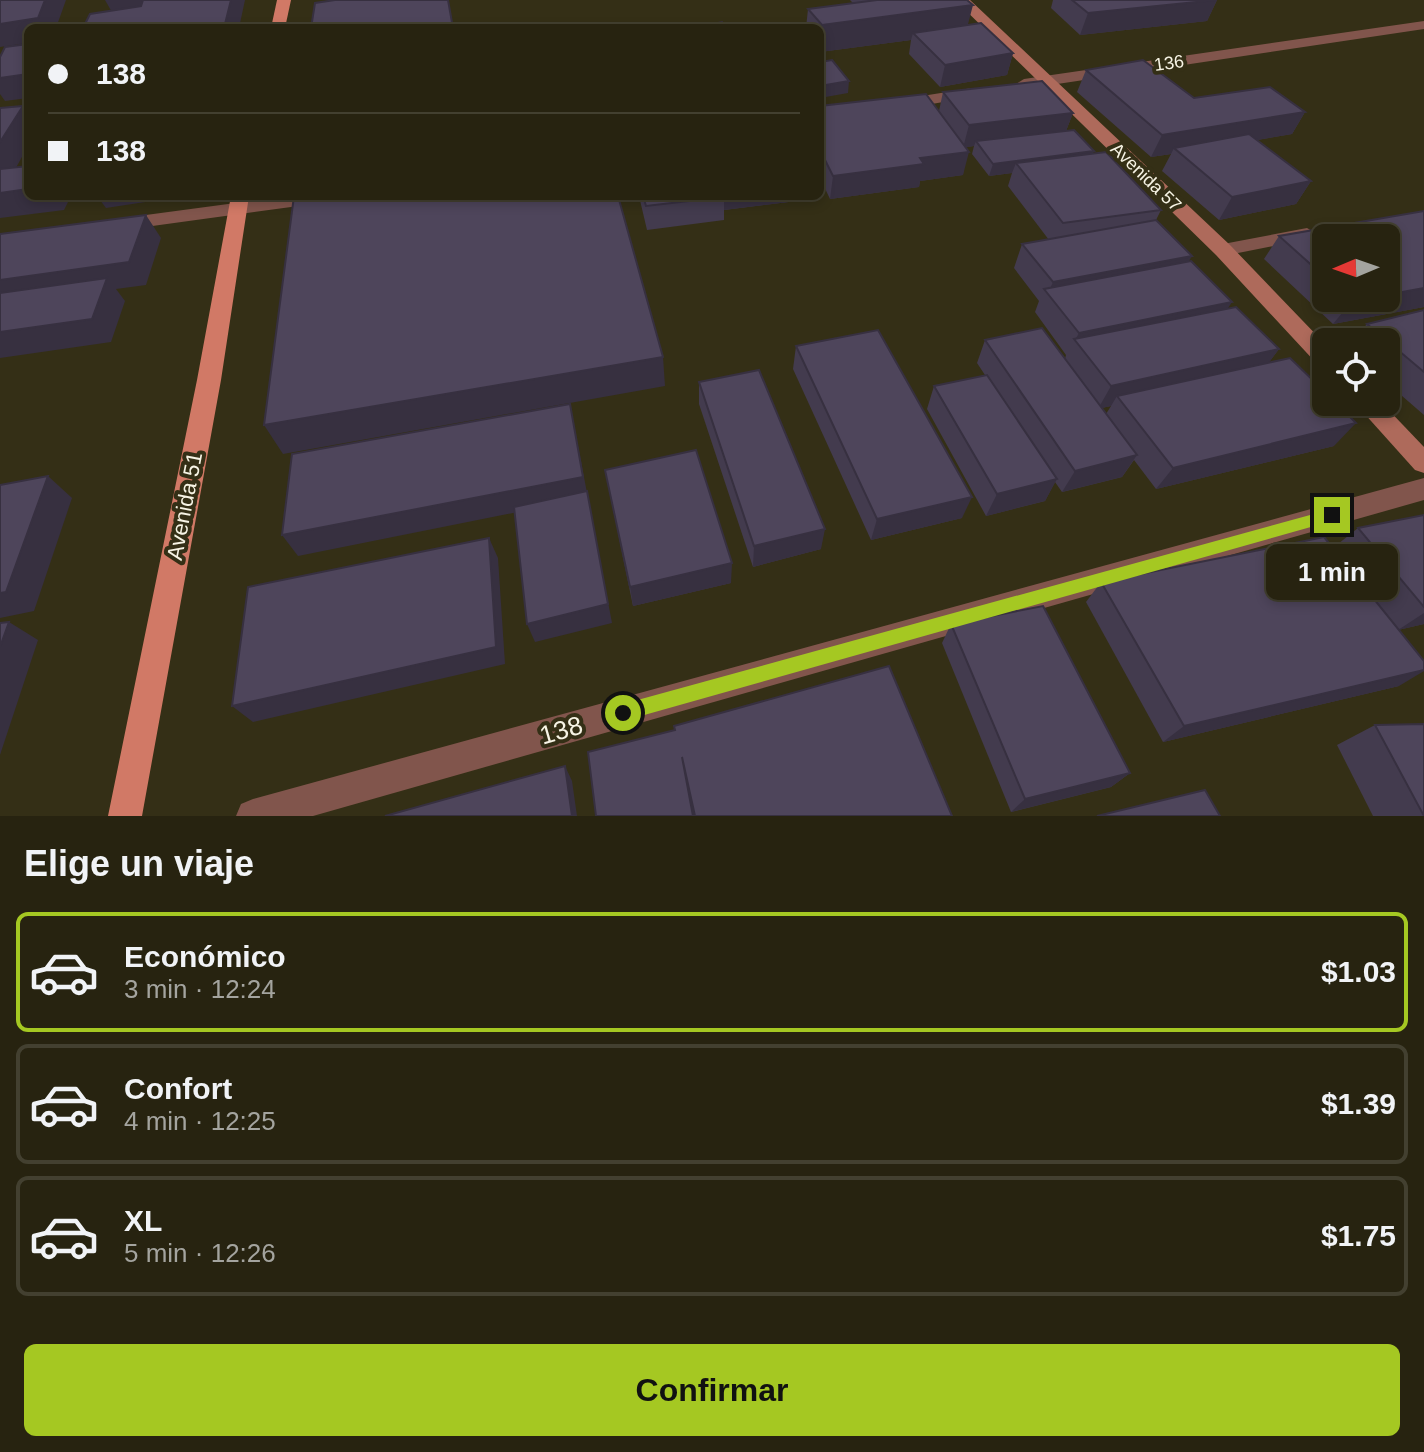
<!DOCTYPE html>
<html lang="es">
<head>
<meta charset="utf-8">
<style>
	:root { --surface:#272310; --page:#2f2b19; --text:#f1f3f6; --muted:#a4a49f; --line:#434030; --accent:#a5c822 }
	body { margin:0; font-family:Arial,sans-serif; background:var(--page); color:var(--text); height:100vh; display:flex; flex-direction:column; font-size:30px; white-space:nowrap }
	* { box-sizing:border-box; margin:0 }
	p { font-size:26px; color:var(--muted) }
	.icon { flex:none; width:44px; height:44px; fill:none; stroke:currentColor; stroke-width:2; stroke-linecap:round; stroke-linejoin:round }
	.map { position:relative; height:816px; overflow:hidden }
	.details { display:flex; flex-direction:column; background:var(--surface); flex:1 }
	.details>* { flex:none }
	.guide { position:absolute; left:24px; top:24px; width:800px; height:176px; border-radius:12px; box-shadow:0 4px 12px #0003,0 0 0 2px var(--line); display:grid; align-content:center; height:176px; padding:0 24px; background:var(--surface) }
	.needle { width:52px; rotate:268deg }
	.tools { position:absolute; left:1312px; top:224px; display:grid; gap:16px }
	.tools a { display:grid; place-items:center; width:88px; height:88px; border-radius:12px; background:var(--surface); box-shadow:0 4px 12px #0003,0 0 0 2px var(--line); font-size:40px }
	.end { position:absolute; width:36px; height:36px; margin:-18px; border:10px solid #a5c822; background:#111; box-shadow:0 0 0 4px #111 }
	.from { border-radius:50% }
	.bubble { position:absolute; height:56px; border-radius:12px; background:var(--surface); box-shadow:0 4px 12px #0003,0 0 0 2px var(--line); font-size:26px; font-weight:600; line-height:56px; text-align:center }
	.guide b { display:flex; align-items:center; gap:28px; height:76px; font-size:30px }
	.guide b+b { border-top:2px solid var(--line) }
	.guide i { width:20px; height:20px; background:var(--text) }
	ul { padding:0; list-style:none }
	li { display:flex; align-items:center; gap:24px; height:120px; margin:0 16px 12px; padding:0 8px; border:4px solid var(--line); border-radius:12px }
	li div { flex:1 }
	li b { display:block; font-size:30px }
	li em { font-style:normal; font-weight:600 }
	li.on { border-color:var(--accent) }
	li>.icon { width:72px; height:72px; stroke-width:1.5 }
	h2 { padding:0 24px; font-size:36px; line-height:96px }
	.primary-button { display:flex; gap:16px; margin-top:auto; padding:16px 24px }
	.primary-button a { flex:1; height:92px; border-radius:12px; background:var(--accent); color:#111; font-size:32px; font-weight:600; line-height:92px; text-align:center }
	.map>svg:first-child { display:block }
	.lines { fill:none; stroke-linecap:round; stroke-linejoin:round }
	.street { fill:#81554c; fill-rule:evenodd }
	.secondary { fill:#ae6a5b; fill-rule:evenodd }
	.primary { fill:#d17966; fill-rule:evenodd }
	.wall { fill:#433b4e; fill-rule:evenodd }
	.shaded-wall { fill:#373040 }
	.building { fill:#4e455b; stroke:#373040; stroke-width:2 }
	.route { fill:#a5c822 }
	.labels { text-anchor:middle; stroke-width:8; stroke-linejoin:round; paint-order:stroke }
	.far-street-label { font-size:18px; fill:#f7f4e5; stroke:#342f16 }
	.street-label { font-size:22px; fill:#f7f4e5; stroke:#342f16 }
	.near-street-label { font-size:26px; fill:#f7f4e5; stroke:#342f16 }
</style>
</head>
<body>
<div class="map">
<svg width="1424" height="816" viewBox="0 0 1424 816">
	<rect width="100%" height="100%" fill="#342f16"/>
	<g class="lines">
		<g class="street">
			<path d="M 1424,21 L 1424,29 L 1024,89 L 1016,84 L 1024,79 Z"/>
			<path d="M 972,88 L 980,93 L 978,96 L 897,110 L 889,105 L 897,100 Z"/>
			<path d="M 287,196 L 337,196 L 328,202 L 116,231 L 106,225 L 116,219 Z"/>
			<path d="M 1307,228 L 1317,234 L 1314,238 L 1223,256 L 1213,250 L 1223,244 Z"/>
			<path d="M 1424,478 L 1424,500 L 313,816 L 236,816 L 241,804 L 253,799 Z"/>
		</g>
		<g class="secondary">
			<path d="M 955,0 L 970,0 L 1230,245 L 1326,345 L 1326,367 L 1318,365 L 1216,255 Z"/>
			<path d="M 1354,402 L 1381,402 L 1424,447 L 1424,473 L 1415,470 Z"/>
		</g>
		<g class="primary">
			<path d="M 277,0 L 291,0 L 285,28 L 271,28 Z"/>
			<path d="M 231,196 L 249,196 L 221,380 L 142,816 L 108,816 L 197,380 Z"/>
		</g>
	</g>
	<g class="wall">
		<path d="M 850,0 L 967,0 L 968,25 L 1013,53 L 1007,75 L 940,87 L 909,54 L 911,40 L 820,52 L 820,28 L 806,28 L 808,9 L 853,3 Z"/>
		<path d="M 1053,0 L 1217,0 L 1207,21 L 1080,35 L 1051,8 Z"/>
		<path d="M 1086,70 L 1194,98 L 1305,112 L 1292,134 L 1257,140 L 1311,181 L 1296,204 L 1219,220 L 1162,171 L 1171,154 L 1151,157 L 1077,92 Z"/>
		<path d="M 943,92 L 1073,113 L 1066,131 L 1161,210 L 1156,220 L 1188,261 L 1228,308 L 1279,349 L 1269,362 L 1334,446 L 1156,489 L 1134,460 L 1122,477 L 1062,492 L 1055,482 L 1045,501 L 986,516 L 927,409 L 934,386 L 985,375 L 977,363 L 985,340 L 1065,359 L 1066,355 L 1035,312 L 1039,301 L 1014,268 L 1022,244 L 1049,240 L 1008,186 L 1012,173 L 989,176 L 972,154 L 974,146 L 966,147 L 963,175 L 920,181 L 919,187 L 830,199 L 820,178 L 820,106 L 939,111 ZM 1111,406 L 1106,414 L 1101,408 Z"/>
		<path d="M 639,196 L 805,196 L 805,200 L 724,210 L 724,220 L 647,230 Z"/>
		<path d="M 1424,211 L 1424,307 L 1333,324 L 1264,259 L 1279,236 ZM 1326,238 L 1386,298 L 1326,298 Z"/>
		<path d="M 1424,310 L 1424,415 L 1386,382 L 1386,342 L 1351,342 L 1367,324 Z"/>
		<path d="M 796,346 L 962,518 L 871,540 L 793,369 Z"/>
		<path d="M 699,382 L 821,549 L 753,567 L 699,404 Z"/>
		<path d="M 605,470 L 731,583 L 633,606 Z"/>
		<path d="M 1424,515 L 1424,624 L 1398,630 L 1333,548 L 1358,528 Z"/>
		<path d="M 1101,582 L 1399,686 L 1163,742 L 1086,602 Z"/>
		<path d="M 951,624 L 1130,773 L 1111,787 L 1011,812 L 942,643 Z"/>
		<path d="M 1375,725 L 1424,816 L 1373,816 L 1337,745 Z"/>
	</g>
	<g class="shaded-wall">
		<path d="M 45,0 L 66,0 L 56,28 L 28,28 L 28,43 L 0,47 L 0,24 Z"/>
		<path d="M 105,0 L 154,0 L 158,8 L 113,14 Z"/>
		<path d="M 231,0 L 245,0 L 239,28 L 224,28 Z"/>
		<path d="M 1217,0 L 1207,21 L 1080,35 L 1088,13 Z"/>
		<path d="M 973,5 L 966,32 L 913,33 L 911,40 L 820,52 L 822,25 Z"/>
		<path d="M 1013,53 L 1007,75 L 940,87 L 945,65 Z"/>
		<path d="M 28,74 L 28,98 L 5,101 L 0,94 L 0,78 Z"/>
		<path d="M 849,81 L 848,93 L 820,98 L 820,86 Z"/>
		<path d="M 23,106 L 28,113 L 28,146 L 2,193 L 28,189 L 28,196 L 71,196 L 64,210 L 0,218 L 0,142 Z"/>
		<path d="M 1305,112 L 1292,134 L 1180,153 L 1174,148 L 1171,154 L 1151,157 L 1162,135 Z"/>
		<path d="M 1073,113 L 1064,136 L 976,141 L 974,146 L 963,148 L 969,125 Z"/>
		<path d="M 1094,151 L 1089,164 L 1016,163 L 1012,173 L 989,176 L 993,164 Z"/>
		<path d="M 969,152 L 963,175 L 920,181 L 919,187 L 830,199 L 833,176 L 920,158 Z"/>
		<path d="M 1311,181 L 1296,204 L 1219,220 L 1232,197 Z"/>
		<path d="M 97,196 L 165,196 L 165,199 L 106,208 Z"/>
		<path d="M 721,196 L 805,196 L 805,200 L 724,210 L 724,197 Z"/>
		<path d="M 146,215 L 161,238 L 146,285 L 116,289 L 125,301 L 111,342 L 0,358 L 0,280 Z"/>
		<path d="M 1192,256 L 1178,279 L 1048,293 L 1053,282 Z"/>
		<path d="M 1424,288 L 1424,307 L 1333,324 L 1352,301 L 1369,298 L 1386,298 L 1386,295 Z"/>
		<path d="M 1232,302 L 1217,325 L 1075,340 L 1079,333 Z"/>
		<path d="M 1279,349 L 1262,372 L 1117,396 L 1111,406 L 1098,409 L 1111,386 Z"/>
		<path d="M 663,357 L 665,386 L 283,454 L 264,425 Z"/>
		<path d="M 570,404 L 588,498 L 298,556 L 282,535 Z"/>
		<path d="M 1356,423 L 1334,446 L 1156,489 L 1173,468 Z"/>
		<path d="M 1137,455 L 1122,477 L 1062,492 L 1075,471 Z"/>
		<path d="M 48,476 L 72,498 L 34,611 L 0,618 L 0,593 Z"/>
		<path d="M 1057,479 L 1045,501 L 986,516 L 997,494 Z"/>
		<path d="M 972,497 L 962,518 L 871,540 L 877,519 Z"/>
		<path d="M 591,512 L 612,623 L 535,642 L 527,624 Z"/>
		<path d="M 825,529 L 821,549 L 753,567 L 754,546 Z"/>
		<path d="M 489,538 L 498,558 L 505,664 L 253,722 L 232,706 Z"/>
		<path d="M 732,563 L 731,583 L 633,606 L 630,587 Z"/>
		<path d="M 1424,613 L 1424,624 L 1398,630 Z"/>
		<path d="M 9,622 L 38,640 L 0,755 L 0,647 Z"/>
		<path d="M 1424,670 L 1424,671 L 1399,686 L 1163,742 L 1184,726 Z"/>
		<path d="M 565,766 L 572,781 L 577,816 L 572,816 Z"/>
		<path d="M 1130,773 L 1111,787 L 1011,812 L 1025,799 Z"/>
	</g>
	<g class="building">
		<path d="M 0,0 L 45,0 L 38,18 L 0,24 Z"/>
		<path d="M 143,0 L 231,0 L 224,28 L 83,28 L 90,14 L 141,6 Z"/>
		<path d="M 335,0 L 448,0 L 453,28 L 451,28 L 450,25 L 426,28 L 311,28 L 315,3 Z"/>
		<path d="M 877,0 L 967,0 L 973,5 L 822,25 L 808,9 Z"/>
		<path d="M 1072,0 L 1216,0 L 1088,13 Z"/>
		<path d="M 722,22 L 726,28 L 695,28 Z"/>
		<path d="M 981,23 L 1013,53 L 945,65 L 913,33 Z"/>
		<path d="M 450,25 L 451,28 L 426,28 Z"/>
		<path d="M 28,44 L 28,74 L 0,78 L 0,57 L 5,47 Z"/>
		<path d="M 832,60 L 849,81 L 820,86 L 820,62 Z"/>
		<path d="M 1143,60 L 1194,98 L 1270,87 L 1305,112 L 1162,135 L 1086,70 Z"/>
		<path d="M 1042,81 L 1073,113 L 969,125 L 943,92 Z"/>
		<path d="M 926,94 L 969,152 L 920,158 L 924,164 L 833,176 L 820,150 L 820,106 Z"/>
		<path d="M 23,106 L 0,142 L 0,108 Z"/>
		<path d="M 1074,130 L 1094,151 L 993,164 L 976,141 Z"/>
		<path d="M 1249,134 L 1311,181 L 1232,197 L 1174,148 Z"/>
		<path d="M 1106,152 L 1161,210 L 1063,223 L 1016,163 Z"/>
		<path d="M 28,166 L 28,189 L 0,193 L 0,169 Z"/>
		<path d="M 294,196 L 618,196 L 663,357 L 264,425 Z"/>
		<path d="M 643,196 L 724,196 L 724,197 L 646,206 Z"/>
		<path d="M 1424,211 L 1424,288 L 1386,295 L 1386,238 L 1326,238 L 1326,278 L 1279,236 Z"/>
		<path d="M 146,215 L 129,262 L 0,280 L 0,234 Z"/>
		<path d="M 1156,220 L 1192,256 L 1053,282 L 1022,244 Z"/>
		<path d="M 1191,261 L 1232,302 L 1079,333 L 1044,289 Z"/>
		<path d="M 107,278 L 92,319 L 0,332 L 0,293 Z"/>
		<path d="M 1348,298 L 1369,298 L 1352,301 Z"/>
		<path d="M 1236,307 L 1279,349 L 1111,386 L 1074,339 Z"/>
		<path d="M 1424,310 L 1424,372 L 1367,324 Z"/>
		<path d="M 1042,328 L 1137,455 L 1075,471 L 985,340 Z"/>
		<path d="M 878,330 L 972,497 L 877,519 L 796,346 Z"/>
		<path d="M 1290,358 L 1326,393 L 1326,402 L 1335,402 L 1356,423 L 1173,468 L 1117,396 Z"/>
		<path d="M 759,370 L 825,529 L 754,546 L 699,382 Z"/>
		<path d="M 987,375 L 1057,479 L 997,494 L 934,386 Z"/>
		<path d="M 570,404 L 583,477 L 282,535 L 292,454 Z"/>
		<path d="M 696,450 L 732,563 L 630,587 L 605,470 Z"/>
		<path d="M 48,476 L 6,592 L 0,593 L 0,485 Z"/>
		<path d="M 587,491 L 608,604 L 527,624 L 514,507 Z"/>
		<path d="M 1424,515 L 1424,607 L 1358,528 Z"/>
		<path d="M 1324,537 L 1424,661 L 1424,670 L 1184,726 L 1101,582 Z"/>
		<path d="M 489,538 L 496,647 L 232,706 L 248,587 Z"/>
		<path d="M 1043,606 L 1130,773 L 1025,799 L 951,624 Z"/>
		<path d="M 9,622 L 0,647 L 0,623 Z"/>
		<path d="M 889,666 L 952,816 L 695,816 L 682,757 L 693,816 L 596,816 L 588,752 L 675,730 L 674,726 Z"/>
		<path d="M 1424,724 L 1424,816 L 1375,725 Z"/>
		<path d="M 565,766 L 572,816 L 385,816 Z"/>
		<path d="M 1205,790 L 1220,816 L 1097,816 Z"/>
	</g>
	<path class="route" d="M 1332,509 L 1339,515 L 1332,521 L 623,721 L 617,719 L 615,713 L 617,707 L 623,704 Z"/>
	<g class="labels">
		<g class="far-street-label">
			<text transform="translate(1169 63) rotate(-8)" y="6">136</text>
			<text transform="translate(1146 177) rotate(44)" y="6">Avenida 57</text>
		</g>
		<g class="street-label">
			<text transform="translate(184 506) rotate(-79)" y="8">Avenida 51</text>
		</g>
		<g class="near-street-label">
			<text transform="translate(561 730) rotate(-16)" y="9">138</text>
		</g>
	</g>
</svg>
<div class="tools">
<a><svg class="needle" viewBox="-14 -14 28 28"><path d="M0-13l5 13h-10z" fill="#e53935"/><path d="M0 13l5-13h-10z" fill="#a4a49f"/></svg></a>
<a><svg class="icon" aria-label="locate" viewBox="0 0 24 24"><circle cx="12" cy="12" r="6"/><path d="M12 2v4M12 18v4M2 12h4M18 12h4"/></svg></a>
</div>
<i class="end from" style="left:623px;top:713px"></i>
<i class="end" style="left:1332px;top:515px"></i>
<div class="bubble" style="left:1266px;top:544px;width:132px">1 min</div>
<div class="guide">
<b><i class="from"></i>138</b>
<b><i></i>138</b>
</div>
</div>
<section class="details">
<h2>Elige un viaje</h2>
<ul>
<li class="on"><svg class="icon" aria-label="car" viewBox="0 0 24 24"><path d="M5 17H2v-5l4-1 3-4h7l3 4 3 1v5h-3M9 17h6M6 11h13"/><circle cx="7" cy="17" r="2"/><circle cx="17" cy="17" r="2"/></svg><div><b>Económico</b><p>3 min · 12:24</p></div><em>$1.03</em></li>
<li><svg class="icon" aria-label="car" viewBox="0 0 24 24"><path d="M5 17H2v-5l4-1 3-4h7l3 4 3 1v5h-3M9 17h6M6 11h13"/><circle cx="7" cy="17" r="2"/><circle cx="17" cy="17" r="2"/></svg><div><b>Confort</b><p>4 min · 12:25</p></div><em>$1.39</em></li>
<li><svg class="icon" aria-label="car" viewBox="0 0 24 24"><path d="M5 17H2v-5l4-1 3-4h7l3 4 3 1v5h-3M9 17h6M6 11h13"/><circle cx="7" cy="17" r="2"/><circle cx="17" cy="17" r="2"/></svg><div><b>XL</b><p>5 min · 12:26</p></div><em>$1.75</em></li>
</ul>
<div class="primary-button"><a>Confirmar</a></div>
</section>
</body>
</html>
